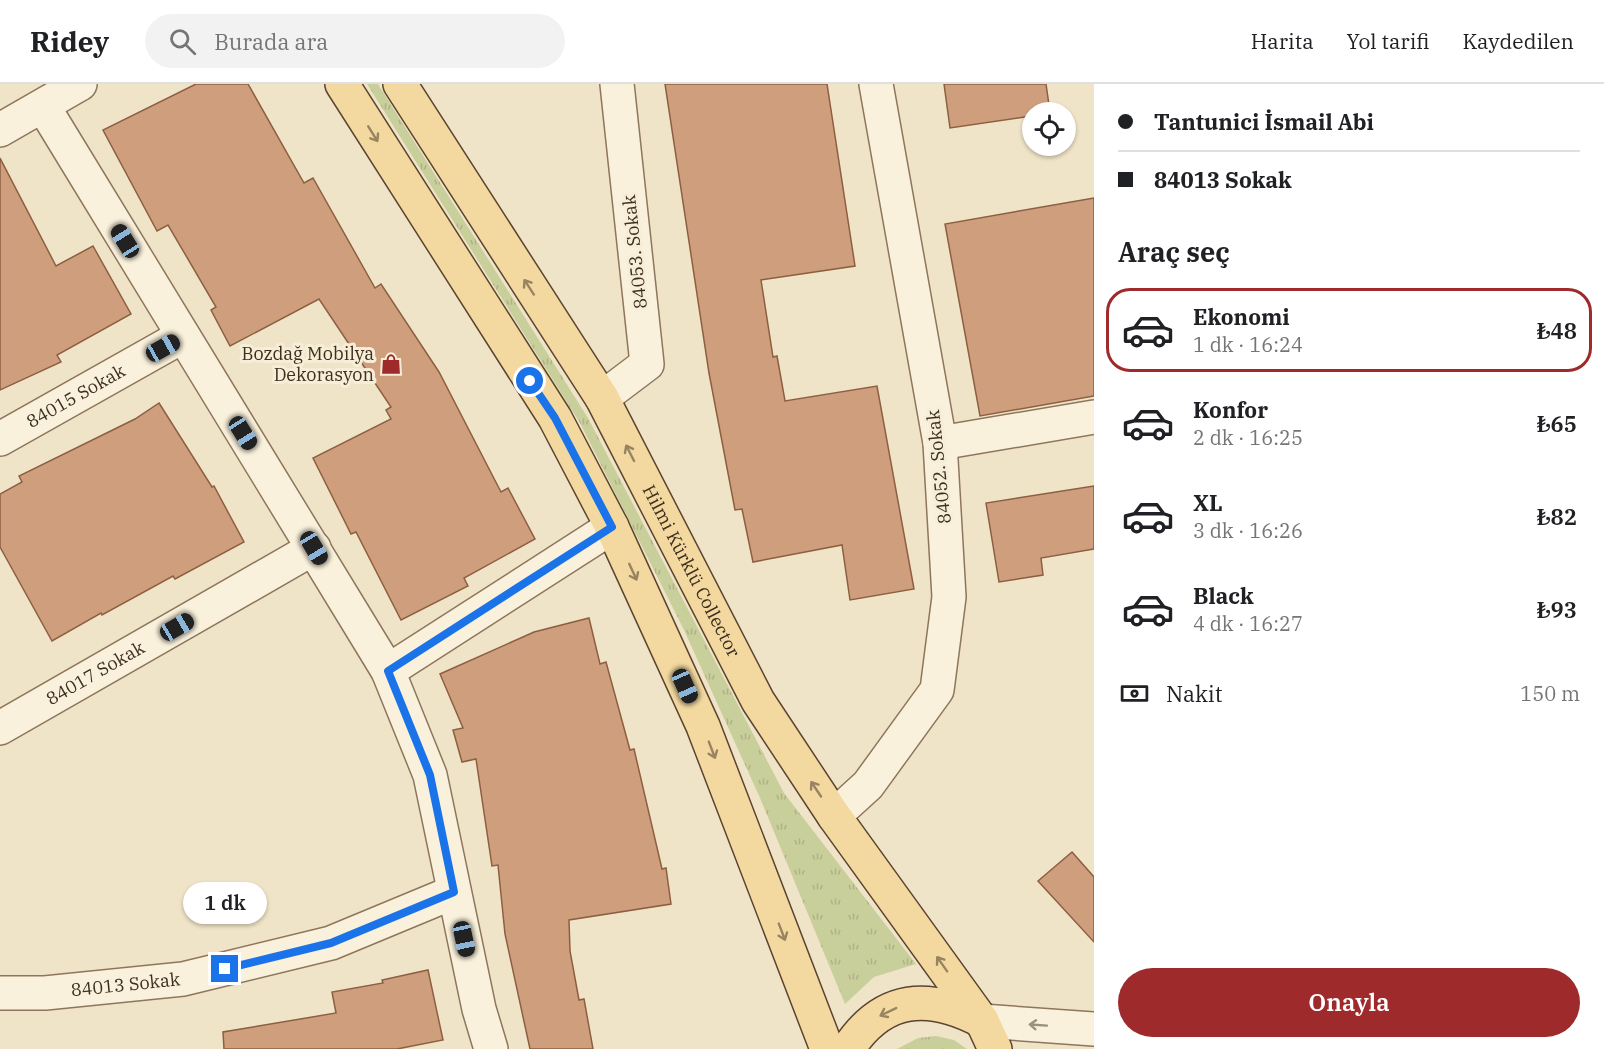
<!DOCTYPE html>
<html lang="tr">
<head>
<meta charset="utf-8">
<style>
	:root { --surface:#fff; --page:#f2f2f2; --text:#202124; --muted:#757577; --line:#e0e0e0; --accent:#9e2a2b }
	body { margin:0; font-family:"IBM Plex Serif",serif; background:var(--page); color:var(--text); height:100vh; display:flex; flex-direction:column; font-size:22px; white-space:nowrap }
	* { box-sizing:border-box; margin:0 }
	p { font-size:20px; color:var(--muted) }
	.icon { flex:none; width:33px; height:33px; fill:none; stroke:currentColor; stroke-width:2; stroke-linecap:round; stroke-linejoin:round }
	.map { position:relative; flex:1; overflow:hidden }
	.panel { display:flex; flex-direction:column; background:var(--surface); width:510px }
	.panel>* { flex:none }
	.hud { display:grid; align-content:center; height:132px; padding:0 24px; background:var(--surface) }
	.tools { position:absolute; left:1022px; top:18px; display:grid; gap:12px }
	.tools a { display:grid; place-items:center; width:54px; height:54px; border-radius:50%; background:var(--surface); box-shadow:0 2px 4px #0004; font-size:30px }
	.end { position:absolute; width:27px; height:27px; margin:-14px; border:8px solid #1a73e8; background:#fff; box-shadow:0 0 0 3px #fff }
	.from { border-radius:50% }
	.bubble { position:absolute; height:42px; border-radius:21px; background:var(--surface); box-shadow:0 2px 4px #0004; font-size:20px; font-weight:600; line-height:42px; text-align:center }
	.car { position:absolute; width:18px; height:36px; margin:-18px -9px; border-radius:8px; box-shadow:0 0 4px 2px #0007; background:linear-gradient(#222 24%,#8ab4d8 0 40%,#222 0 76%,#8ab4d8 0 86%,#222 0) }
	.hud b { display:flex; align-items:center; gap:21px; height:57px; font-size:22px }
	.hud b+b { border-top:2px solid var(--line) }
	.hud i { width:15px; height:15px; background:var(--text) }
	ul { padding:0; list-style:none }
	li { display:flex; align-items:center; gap:18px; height:84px; margin:0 12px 9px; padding:0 12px; border:3px solid transparent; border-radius:24px }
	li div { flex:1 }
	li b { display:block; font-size:22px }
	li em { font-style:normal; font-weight:600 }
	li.on { border-color:var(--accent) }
	li>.icon { width:54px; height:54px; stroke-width:1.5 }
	h2 { padding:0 24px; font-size:27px; line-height:72px }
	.pay { display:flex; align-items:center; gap:15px; height:66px; padding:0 24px; font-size:22px }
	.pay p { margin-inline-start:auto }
	.primary-button { display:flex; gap:12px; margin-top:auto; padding:12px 24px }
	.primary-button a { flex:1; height:69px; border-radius:36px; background:var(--accent); color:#fff; font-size:24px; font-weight:600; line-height:69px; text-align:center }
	header { display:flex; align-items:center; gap:36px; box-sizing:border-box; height:84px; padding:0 30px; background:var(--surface); border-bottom:2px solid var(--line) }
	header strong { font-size:28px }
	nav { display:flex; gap:33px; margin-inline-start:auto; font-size:21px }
	.search { width:420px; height:54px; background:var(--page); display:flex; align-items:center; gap:15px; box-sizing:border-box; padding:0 21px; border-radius:33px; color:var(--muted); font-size:22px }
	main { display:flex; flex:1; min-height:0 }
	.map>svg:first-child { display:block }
	.grass { fill:url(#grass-tufts) }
	.building { fill:#cf9f7d; stroke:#8d5f41; stroke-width:1.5 }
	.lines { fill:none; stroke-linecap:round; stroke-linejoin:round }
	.minor-casing { stroke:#8d765c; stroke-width:36 }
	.major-casing { stroke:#5b4430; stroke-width:36 }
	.minor { stroke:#faf1dc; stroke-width:33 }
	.major { stroke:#f3d9a0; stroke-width:33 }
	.oneway { stroke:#988460 }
	.oneway2 { stroke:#9c907e }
	.route { stroke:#1a73e8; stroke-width:8 }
	.labels { text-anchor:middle; stroke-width:6; stroke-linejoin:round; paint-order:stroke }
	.street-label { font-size:18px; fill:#3d2e20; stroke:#f7eed8 }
	.poi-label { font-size:18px; fill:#3d2e20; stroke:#f7eed8; text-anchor:end }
</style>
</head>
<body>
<header>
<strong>Ridey</strong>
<div class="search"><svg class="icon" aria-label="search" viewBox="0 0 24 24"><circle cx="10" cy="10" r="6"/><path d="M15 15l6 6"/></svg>Burada ara</div>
<nav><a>Harita</a><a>Yol tarifi</a><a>Kaydedilen</a></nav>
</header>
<main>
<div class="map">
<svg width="1094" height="965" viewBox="0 0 1094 965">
	<defs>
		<pattern id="grass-tufts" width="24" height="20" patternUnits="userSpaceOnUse" patternTransform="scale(1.5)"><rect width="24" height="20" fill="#c9cf9b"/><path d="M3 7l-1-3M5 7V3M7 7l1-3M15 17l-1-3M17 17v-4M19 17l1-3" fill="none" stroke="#aeb285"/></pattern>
	</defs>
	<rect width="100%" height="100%" fill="#f0e4c8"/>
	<g class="grass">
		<path d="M 367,0 L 378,0 L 588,334 L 784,709 L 916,880 L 874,893 L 845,920 L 760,714 L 684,546 L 580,339 Z"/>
		<path d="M 936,952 L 954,956 L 967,965 L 897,965 L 918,954 Z"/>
	</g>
	<g class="building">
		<path d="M 196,0 L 248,0 L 304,99 L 313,94 L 375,204 L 381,200 L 439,288 L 501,408 L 508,404 L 535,455 L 464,494 L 468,502 L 401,536 L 356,448 L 351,450 L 313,374 L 391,335 L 386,326 L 391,323 L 319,215 L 230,262 L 211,226 L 216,223 L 168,141 L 157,147 L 103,46 Z"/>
		<path d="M 665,0 L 827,0 L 855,182 L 761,196 L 773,273 L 777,272 L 785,317 L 877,302 L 914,505 L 850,516 L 842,461 L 753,478 L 742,425 L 735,426 L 709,289 Z"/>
		<path d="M 944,0 L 1046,0 L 1050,28 L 1032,28 L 1032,32 L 950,44 Z"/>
		<path d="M 0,74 L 56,182 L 93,162 L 131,230 L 57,271 L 61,278 L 0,306 Z"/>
		<path d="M 1094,114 L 1094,312 L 980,332 L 945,140 Z"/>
		<path d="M 159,319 L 212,403 L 214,402 L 244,458 L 175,495 L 173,492 L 102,531 L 101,529 L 52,557 L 0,463 L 0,410 L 22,398 L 19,392 L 135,335 Z"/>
		<path d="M 1094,402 L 1094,465 L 1041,474 L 1043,491 L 999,498 L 986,419 Z"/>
		<path d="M 589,534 L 600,580 L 606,578 L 630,666 L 634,665 L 662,785 L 666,784 L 671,820 L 569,836 L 570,867 L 579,916 L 584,915 L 593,965 L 530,965 L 505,850 L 498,781 L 492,782 L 476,675 L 462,678 L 453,646 L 463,644 L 440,590 L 534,548 Z"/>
		<path d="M 1072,768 L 1094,793 L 1094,858 L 1038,797 Z"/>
		<path d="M 428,886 L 443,956 L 397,965 L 224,965 L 223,948 L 336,929 L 332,908 L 383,899 L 382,896 Z"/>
	</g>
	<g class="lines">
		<g class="minor-casing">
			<g id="minor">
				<path d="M 43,22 L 388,587 L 430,691 L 479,925 L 491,965"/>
				<path d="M 0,46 L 80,0"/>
				<path d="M 602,314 L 647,280 L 617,0"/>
				<path id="s1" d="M 0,355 L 183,252"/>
				<path d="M 940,359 L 1094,333"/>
				<path d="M 388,587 L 612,443"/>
				<path id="s2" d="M 0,644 L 314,464"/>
				<path d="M 834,732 L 868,701 L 937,606 L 949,513 L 940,359 L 876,0"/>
				<path id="s3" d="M 0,909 L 45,909 L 183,895 L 331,859 L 454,808"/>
				<path d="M 982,937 L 1094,945"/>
			</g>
		</g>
		<g class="major-casing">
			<g id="major">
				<path d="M 342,0 L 555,334 L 612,443 L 703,642 L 827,965"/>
				<path id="s4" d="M 400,0 L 602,314 L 758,617 L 834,732 L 982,937 L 995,965"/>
				<path d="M 848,965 C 883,911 929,909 982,937"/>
			</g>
		</g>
		<use href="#minor" class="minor"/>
		<use href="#major" class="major"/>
	</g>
	<defs><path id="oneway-shaft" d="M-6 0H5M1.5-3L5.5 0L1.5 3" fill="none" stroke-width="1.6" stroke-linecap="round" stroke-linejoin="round" transform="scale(1.5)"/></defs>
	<g class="oneway">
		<use href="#oneway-shaft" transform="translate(373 50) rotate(58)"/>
		<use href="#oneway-shaft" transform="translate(529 203) rotate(-123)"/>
		<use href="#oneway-shaft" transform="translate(630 369) rotate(-117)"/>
		<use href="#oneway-shaft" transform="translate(633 488) rotate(65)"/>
		<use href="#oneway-shaft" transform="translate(712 666) rotate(69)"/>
		<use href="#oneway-shaft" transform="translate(816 705) rotate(-124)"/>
		<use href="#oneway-shaft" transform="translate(782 848) rotate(69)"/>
		<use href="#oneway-shaft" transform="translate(942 880) rotate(-125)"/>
		<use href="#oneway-shaft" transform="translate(888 928) rotate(154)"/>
	</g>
	<use class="oneway2" href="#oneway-shaft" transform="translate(1038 941) rotate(-176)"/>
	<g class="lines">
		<path class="route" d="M 225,885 L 331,859 L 454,808 L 430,691 L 388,587 L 612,443 L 555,334 L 530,297"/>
	</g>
	<defs>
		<g id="shop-bare" transform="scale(1.62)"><path d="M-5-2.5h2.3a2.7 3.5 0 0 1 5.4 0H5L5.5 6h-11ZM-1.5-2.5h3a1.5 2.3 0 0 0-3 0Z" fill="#9e2a2b" stroke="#f7eed8" stroke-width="2.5" paint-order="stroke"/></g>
	</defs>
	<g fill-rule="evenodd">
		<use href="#shop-bare" x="391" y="280"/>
	</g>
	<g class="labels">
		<g class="street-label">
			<text transform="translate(635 168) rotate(-96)" y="6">84053. Sokak</text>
			<text dy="6" stroke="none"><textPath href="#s1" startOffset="87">84015 Sokak</textPath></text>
			<text transform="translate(939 383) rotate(-96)" y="6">84052. Sokak</text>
			<text dy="6" stroke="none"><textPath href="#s4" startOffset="568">Hilmi Kürklü Collector</textPath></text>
			<text dy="6" stroke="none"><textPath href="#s2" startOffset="110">84017 Sokak</textPath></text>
			<text dy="6" stroke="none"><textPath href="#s3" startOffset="126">84013 Sokak</textPath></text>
		</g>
		<g class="poi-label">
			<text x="374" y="276">Bozdağ Mobilya<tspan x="374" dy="21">Dekorasyon</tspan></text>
		</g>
	</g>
</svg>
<div class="tools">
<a><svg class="icon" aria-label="locate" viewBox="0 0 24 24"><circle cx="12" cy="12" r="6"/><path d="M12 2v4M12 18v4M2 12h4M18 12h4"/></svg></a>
</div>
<i class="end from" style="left:530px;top:297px"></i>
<i class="end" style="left:225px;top:885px"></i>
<div class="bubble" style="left:183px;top:798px;width:84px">1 dk</div>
<i class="car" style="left:125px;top:157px;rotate:328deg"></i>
<i class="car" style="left:163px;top:264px;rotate:61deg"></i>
<i class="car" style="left:243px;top:349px;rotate:148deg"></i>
<i class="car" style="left:314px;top:464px;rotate:149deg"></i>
<i class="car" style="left:177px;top:543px;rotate:60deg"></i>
<i class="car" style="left:685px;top:602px;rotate:156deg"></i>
<i class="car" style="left:464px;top:855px;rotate:168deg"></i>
</div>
<section class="panel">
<div class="hud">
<b><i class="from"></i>Tantunici İsmail Abi</b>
<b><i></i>84013 Sokak</b>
</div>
<h2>Araç seç</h2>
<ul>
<li class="on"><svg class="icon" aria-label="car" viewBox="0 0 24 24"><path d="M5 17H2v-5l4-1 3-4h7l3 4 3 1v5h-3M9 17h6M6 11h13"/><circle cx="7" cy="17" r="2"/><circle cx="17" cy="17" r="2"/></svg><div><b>Ekonomi</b><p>1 dk · 16:24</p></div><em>₺48</em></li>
<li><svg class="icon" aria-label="car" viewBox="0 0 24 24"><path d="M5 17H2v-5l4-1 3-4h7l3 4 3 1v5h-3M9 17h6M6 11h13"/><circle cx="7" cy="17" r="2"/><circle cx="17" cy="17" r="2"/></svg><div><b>Konfor</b><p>2 dk · 16:25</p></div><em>₺65</em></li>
<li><svg class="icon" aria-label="car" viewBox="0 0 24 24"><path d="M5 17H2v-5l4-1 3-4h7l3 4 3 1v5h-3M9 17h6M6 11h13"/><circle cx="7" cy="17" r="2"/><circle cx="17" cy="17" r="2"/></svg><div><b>XL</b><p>3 dk · 16:26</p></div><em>₺82</em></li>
<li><svg class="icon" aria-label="car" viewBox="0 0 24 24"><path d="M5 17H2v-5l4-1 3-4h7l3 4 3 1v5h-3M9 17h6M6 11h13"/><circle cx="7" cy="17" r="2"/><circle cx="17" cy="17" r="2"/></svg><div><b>Black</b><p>4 dk · 16:27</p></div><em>₺93</em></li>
</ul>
<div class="pay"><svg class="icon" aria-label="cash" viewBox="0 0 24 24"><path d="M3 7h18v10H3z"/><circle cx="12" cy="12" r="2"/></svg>Nakit<p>150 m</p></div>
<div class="primary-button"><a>Onayla</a></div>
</section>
</main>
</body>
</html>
